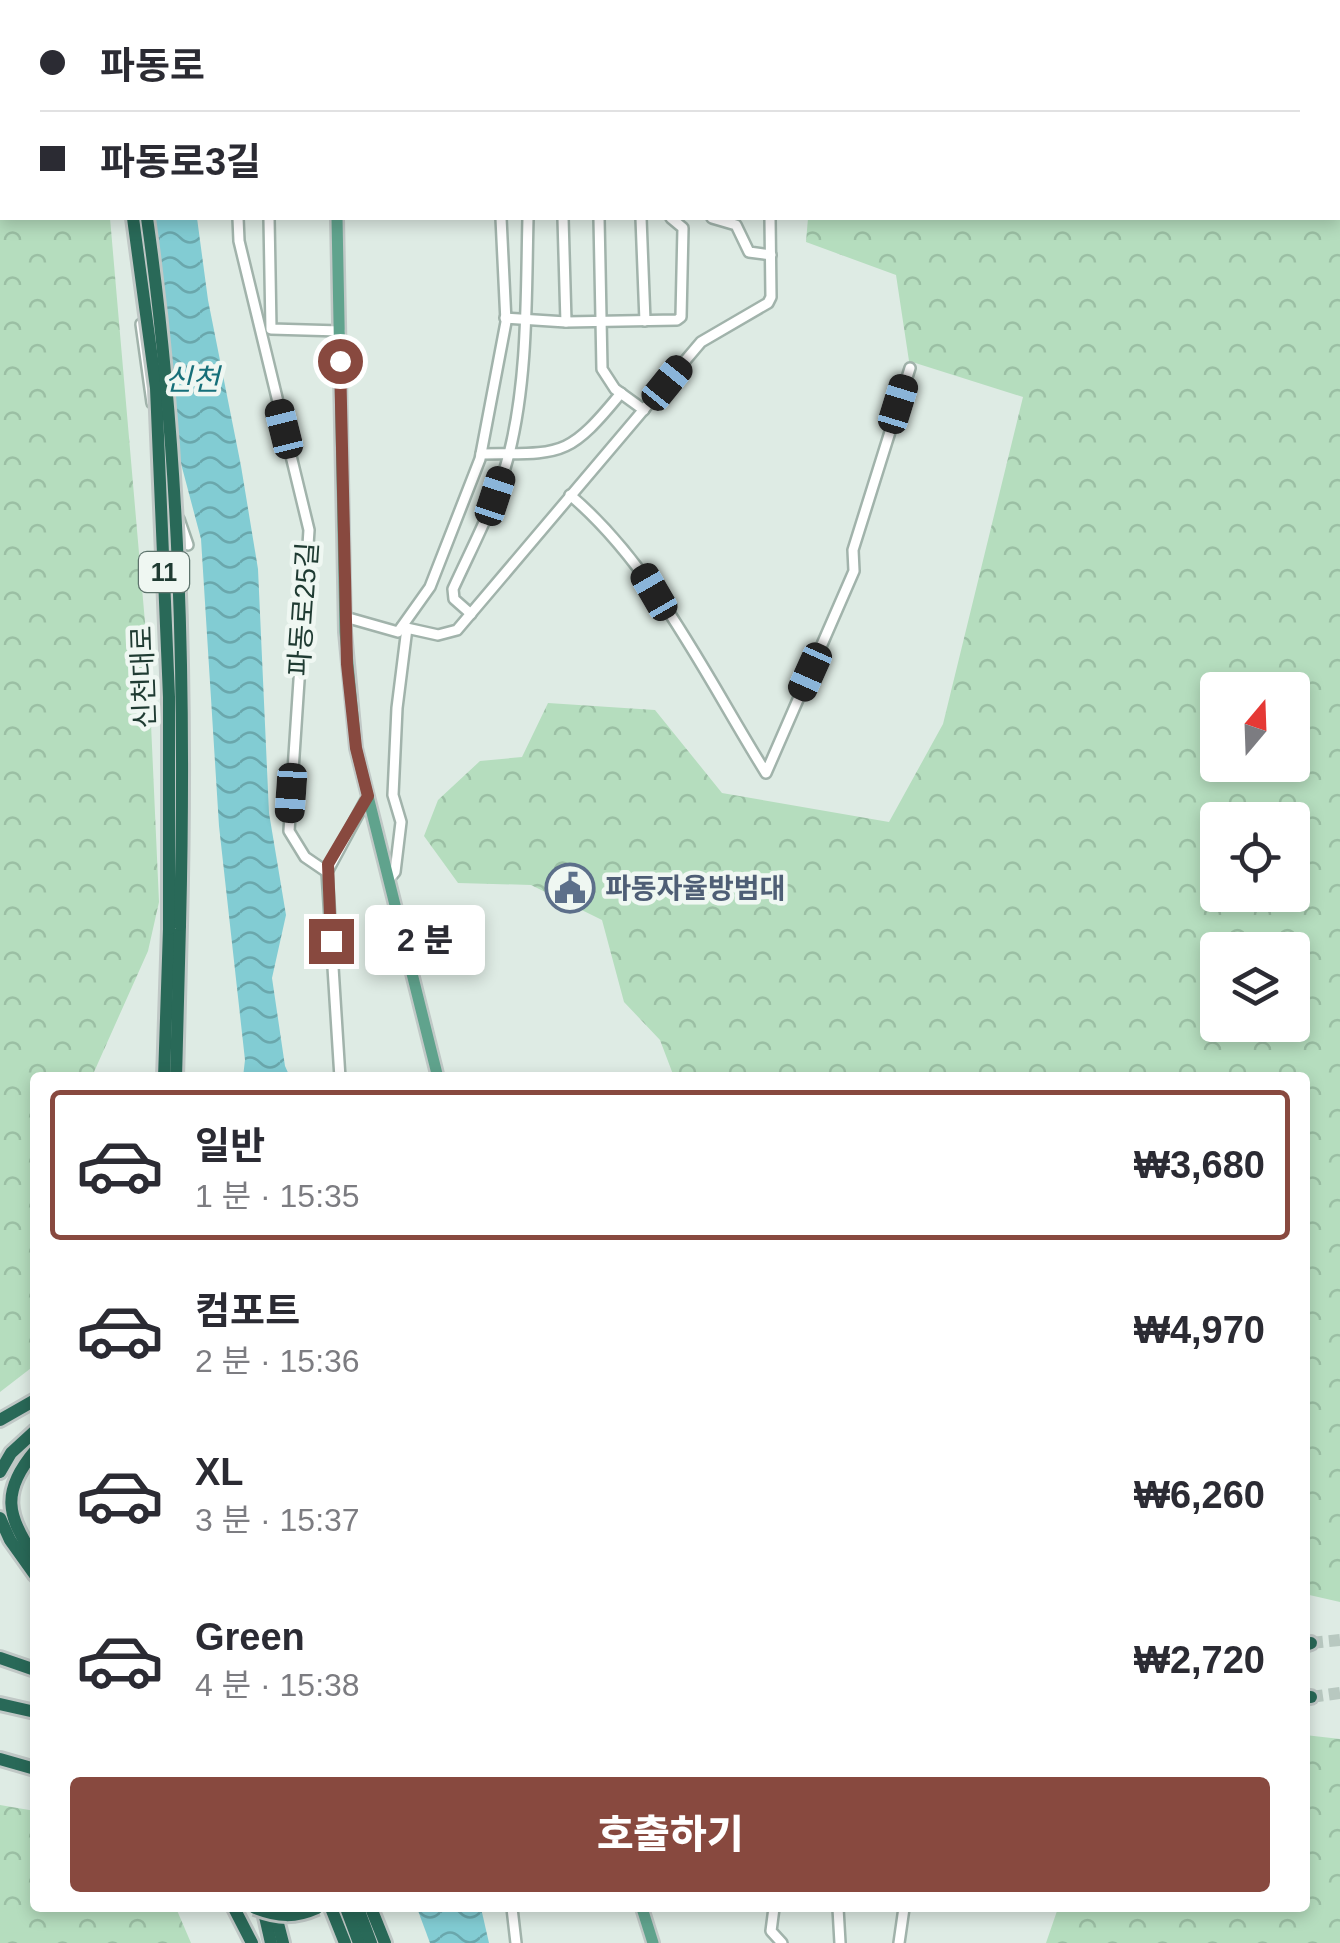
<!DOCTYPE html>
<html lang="ko">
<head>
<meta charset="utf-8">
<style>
	:root { --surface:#fff; --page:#f2f2f3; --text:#2b2b33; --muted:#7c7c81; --line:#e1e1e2; --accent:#88493f }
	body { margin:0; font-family:Arial,"Noto Sans KR",sans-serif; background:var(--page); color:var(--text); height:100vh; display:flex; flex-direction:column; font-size:38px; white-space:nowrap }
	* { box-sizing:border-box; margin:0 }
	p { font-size:32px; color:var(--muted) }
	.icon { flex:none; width:55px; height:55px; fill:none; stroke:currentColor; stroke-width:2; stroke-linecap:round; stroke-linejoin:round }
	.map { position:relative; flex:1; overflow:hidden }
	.panel { position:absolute; left:30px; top:1072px; width:1280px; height:840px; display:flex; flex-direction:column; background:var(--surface); border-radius:10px; box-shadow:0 5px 15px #0003 }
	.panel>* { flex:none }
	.banner { position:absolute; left:0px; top:0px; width:1340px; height:220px; box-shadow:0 5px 15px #0003; display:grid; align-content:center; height:220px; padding:0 40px; background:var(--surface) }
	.needle { width:65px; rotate:19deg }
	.controls { position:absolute; left:1200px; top:672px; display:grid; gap:20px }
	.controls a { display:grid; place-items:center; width:110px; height:110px; border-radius:10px; background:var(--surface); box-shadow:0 5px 15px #0003; font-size:50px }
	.end { position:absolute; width:45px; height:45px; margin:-22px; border:12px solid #88493f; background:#fff; box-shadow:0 0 0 5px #fff }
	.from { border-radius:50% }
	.bubble { position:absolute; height:70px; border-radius:10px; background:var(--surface); box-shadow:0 5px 15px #0003; font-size:32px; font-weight:800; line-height:70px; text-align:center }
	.car { position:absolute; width:30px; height:60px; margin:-30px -15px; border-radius:12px; box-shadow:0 0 8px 2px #0007; background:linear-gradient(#222 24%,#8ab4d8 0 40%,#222 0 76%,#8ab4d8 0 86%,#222 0) }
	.banner b { display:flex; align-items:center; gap:35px; height:95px; font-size:38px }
	.banner b+b { border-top:2px solid var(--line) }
	.banner i { width:25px; height:25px; background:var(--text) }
	ul { padding:18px 0 0; list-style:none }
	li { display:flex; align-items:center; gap:30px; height:150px; margin:0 20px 15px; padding:0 20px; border:5px solid transparent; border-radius:10px }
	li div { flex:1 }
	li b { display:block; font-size:38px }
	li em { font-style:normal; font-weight:800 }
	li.selected { border-color:var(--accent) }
	li>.icon { width:90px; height:90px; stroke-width:1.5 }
	.action { display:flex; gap:20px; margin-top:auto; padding:20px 40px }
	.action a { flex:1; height:115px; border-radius:10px; background:var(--accent); color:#fff; font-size:40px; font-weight:800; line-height:115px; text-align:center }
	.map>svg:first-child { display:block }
	.forest { fill:url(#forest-crowns); fill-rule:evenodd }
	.water { fill:url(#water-waves) }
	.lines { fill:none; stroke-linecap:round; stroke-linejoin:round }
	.highway-tunnel { stroke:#b8c8c0; stroke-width:12; stroke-dasharray:12 6; stroke-linecap:butt }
	.minor-casing { stroke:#a1b3ab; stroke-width:14 }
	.major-casing { stroke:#c0c8c6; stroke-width:16 }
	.highway-casing { stroke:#c0c8c6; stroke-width:18 }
	.minor { stroke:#fff; stroke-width:9 }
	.major { stroke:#60a38d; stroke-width:11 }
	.highway { stroke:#296958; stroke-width:12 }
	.highway-bridge-casing { stroke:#c0c8c6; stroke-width:18; stroke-linecap:butt }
	.highway-bridge { stroke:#296958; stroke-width:12 }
	.route { stroke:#88493f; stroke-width:12 }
	.labels { text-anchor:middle; stroke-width:9; stroke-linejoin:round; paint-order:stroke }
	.shield { fill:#eff7f2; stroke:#5d736c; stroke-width:2.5 }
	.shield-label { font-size:25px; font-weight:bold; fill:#1f3b32 }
	.street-label { font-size:28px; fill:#1f3b32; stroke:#eff7f2 }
	.service-label { font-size:28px; font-weight:bold; fill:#4e5e75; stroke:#eff7f2; text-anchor:start }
	.water-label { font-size:30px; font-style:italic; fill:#166f79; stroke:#eff7f2 }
</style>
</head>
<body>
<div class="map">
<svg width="1340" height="1943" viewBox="0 0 1340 1943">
	<defs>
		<pattern id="forest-crowns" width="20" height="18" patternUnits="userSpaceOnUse" patternTransform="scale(2.5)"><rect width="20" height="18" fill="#b5ddbe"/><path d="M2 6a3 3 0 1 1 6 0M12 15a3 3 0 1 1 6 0" fill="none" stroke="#9bbfa4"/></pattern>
		<pattern id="water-waves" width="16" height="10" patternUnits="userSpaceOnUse" patternTransform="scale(2.5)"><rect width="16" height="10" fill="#82ccd3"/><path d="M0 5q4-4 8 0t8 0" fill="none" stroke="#6aa7ac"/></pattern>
	</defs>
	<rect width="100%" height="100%" fill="#deebe4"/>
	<g class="forest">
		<path d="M 0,0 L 84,0 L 85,2 L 2,2 L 2,218 L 110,218 L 148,657 L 159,902 L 148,951 L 94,1072 L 95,1077 L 35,1078 L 35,1365 L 0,1392 Z"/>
		<path d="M 797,0 L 1223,0 L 1225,2 L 797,2 Z"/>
		<path d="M 1338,108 L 1340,109 L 1340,1602 L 1305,1594 L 1305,1078 L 674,1077 L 660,1040 L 624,1002 L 602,920 L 531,885 L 458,883 L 424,836 L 438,800 L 480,761 L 522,757 L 548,703 L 655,710 L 722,793 L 889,822 L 943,724 L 1023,397 L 909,361 L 896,275 L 806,242 L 808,218 L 1338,218 ZM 1218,690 L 1292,690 L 1292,765 L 1218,765 ZM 1292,820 L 1292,895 L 1218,895 L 1218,820 ZM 1218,950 L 1292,950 L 1292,1025 L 1218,1025 Z"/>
		<path d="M 1305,1735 L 1340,1739 L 1340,1943 L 1046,1943 L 1058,1908 L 1305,1908 Z"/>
		<path d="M 0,1805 L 35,1811 L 35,1908 L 176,1908 L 191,1943 L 0,1943 Z"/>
	</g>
	<g class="water">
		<path d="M 151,218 L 197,218 L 208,300 L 241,466 L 258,569 L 269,813 L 286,915 L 272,978 L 285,1066 L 290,1077 L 243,1077 L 245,1060 L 219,826 L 201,539 L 161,388 Z"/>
		<path d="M 417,1908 L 481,1908 L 489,1943 L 430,1943 Z"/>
	</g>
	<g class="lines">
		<g class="highway-tunnel">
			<path d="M 1311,1643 L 1340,1640"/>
			<path d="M 1311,1697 L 1340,1693"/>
		</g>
		<g class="minor-casing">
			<g id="minor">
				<path d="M 223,0 L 223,2"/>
				<path d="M 265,0 L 265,2"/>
				<path d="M 461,0 L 461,2"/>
				<path d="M 743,0 L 745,2"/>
				<path d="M 555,2 L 556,0"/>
				<path d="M 238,218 L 239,241 L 309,530 L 289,831 L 305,857 L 327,872"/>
				<path d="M 269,218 L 271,329 L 340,331"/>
				<path d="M 563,218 L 566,322 L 677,320 L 681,317 L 683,228 L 671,218"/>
				<path d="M 599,218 L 602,369 L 615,389 L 644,410"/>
				<path d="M 641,218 L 645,321"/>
				<path d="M 712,218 L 736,225 L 749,252 L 771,255"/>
				<path d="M 505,318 L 566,322"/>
				<path d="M 141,324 L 152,403"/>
				<path d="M 481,454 C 562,453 567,459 621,393"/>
				<path d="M 570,495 C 654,566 708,680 766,773 L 854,571 L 853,550 L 910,368"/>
				<path d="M 179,519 L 188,545"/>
				<path d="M 471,614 L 454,599 L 453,589 C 473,545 497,501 509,454 C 528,378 526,296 528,218"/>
				<path d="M 345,617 L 398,632 L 430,587 L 480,459 L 506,322 L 501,218"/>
				<path d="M 402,627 L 438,635 L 457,630 L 701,342 L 768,303 L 771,297 L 770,218"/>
				<path d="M 389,879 L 395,872 L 401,822 L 393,795 L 397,708 L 407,628"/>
				<path d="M 340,1078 L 327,872 L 368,796"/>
				<path d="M 512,1908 L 516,1943"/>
				<path d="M 774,1908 L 771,1931 L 782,1943"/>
				<path d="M 838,1908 L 840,1943"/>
				<path d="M 899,1943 L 904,1908"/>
			</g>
		</g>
		<g class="major-casing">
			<g id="major">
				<path d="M 332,0 L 332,2"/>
				<path d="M 337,218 L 345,632 L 356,748 L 438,1078"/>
				<path d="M 642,1908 L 653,1943"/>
			</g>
		</g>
		<g class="highway-casing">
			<g id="highway">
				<path d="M 114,0 L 114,2"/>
				<path d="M 126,0 L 126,2"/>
				<path d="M 164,1078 L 169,929"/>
				<path d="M 176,1078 L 180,925"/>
				<path d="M 0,1420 L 35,1400"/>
				<path d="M 35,1451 C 1,1491 6,1516 35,1557"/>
				<path d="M 0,1472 L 11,1453 L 35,1431"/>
				<path d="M 0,1518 L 10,1540 L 35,1575"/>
				<path d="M 1305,1645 L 1311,1643"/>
				<path d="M 0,1658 L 35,1670"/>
				<path d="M 1305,1697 L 1311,1697"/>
				<path d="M 0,1704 L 35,1712"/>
				<path d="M 0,1759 L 35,1769"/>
				<path d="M 234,1908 L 252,1943"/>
				<path d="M 263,1908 L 271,1943"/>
				<path d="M 274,1908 L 283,1943"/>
				<path d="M 331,1908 L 345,1943"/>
				<path d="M 346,1908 L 359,1943"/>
				<path d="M 358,1908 L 371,1943"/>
				<path d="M 371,1908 L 385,1943"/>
			</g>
		</g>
		<use href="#minor" class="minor"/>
		<use href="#major" class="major"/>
		<use href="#highway" class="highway"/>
		<g class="highway-bridge-casing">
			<g id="highway-bridge">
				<path d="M 133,218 L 156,388 L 169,697 L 169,929"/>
				<path d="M 147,218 C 180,451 186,689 180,925"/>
				<path d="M 255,1908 C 278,1917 295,1918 317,1908"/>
			</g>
		</g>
		<use href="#highway-bridge" class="highway-bridge"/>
	</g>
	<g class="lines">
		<path class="route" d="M 331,941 L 328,864 L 368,796 L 356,748 L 347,664 L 340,361"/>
	</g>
	<defs>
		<g id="civic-ring" transform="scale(2.5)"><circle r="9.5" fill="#eff7f2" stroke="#5c6f8a" stroke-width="1.5"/><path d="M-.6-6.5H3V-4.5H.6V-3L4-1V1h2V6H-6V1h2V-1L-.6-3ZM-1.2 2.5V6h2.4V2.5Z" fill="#5c6f8a"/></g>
	</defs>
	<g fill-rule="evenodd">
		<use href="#civic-ring" x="570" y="888"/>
	</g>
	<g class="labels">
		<rect class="shield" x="139" y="552" width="50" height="40" rx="8"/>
		<g class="shield-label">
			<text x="164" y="581">11</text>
		</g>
		<g class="street-label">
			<text transform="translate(303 609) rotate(-86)" y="10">파동로25길</text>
			<text transform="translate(143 677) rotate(-92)" y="10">신천대로</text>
		</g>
		<g class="service-label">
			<text x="605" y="898">파동자율방범대</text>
		</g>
		<g class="water-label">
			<text x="192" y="390">신천</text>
		</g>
	</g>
</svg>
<div class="controls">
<a><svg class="needle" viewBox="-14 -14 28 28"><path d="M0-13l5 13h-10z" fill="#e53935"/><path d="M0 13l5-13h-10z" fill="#7c7c81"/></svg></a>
<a><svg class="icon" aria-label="locate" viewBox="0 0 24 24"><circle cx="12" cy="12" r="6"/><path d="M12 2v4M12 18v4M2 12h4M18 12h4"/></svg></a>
<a><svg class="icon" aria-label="layers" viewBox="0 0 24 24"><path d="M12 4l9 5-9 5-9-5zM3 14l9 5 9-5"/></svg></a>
</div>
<i class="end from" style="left:340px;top:361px"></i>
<i class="end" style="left:331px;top:941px"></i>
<div class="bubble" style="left:365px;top:905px;width:120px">2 분</div>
<i class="car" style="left:667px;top:383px;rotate:39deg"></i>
<i class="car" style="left:898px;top:404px;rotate:17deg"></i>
<i class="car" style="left:284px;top:429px;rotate:346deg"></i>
<i class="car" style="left:495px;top:496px;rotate:18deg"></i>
<i class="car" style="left:654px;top:592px;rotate:330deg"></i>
<i class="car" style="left:810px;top:672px;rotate:204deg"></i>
<i class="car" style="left:291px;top:793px;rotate:184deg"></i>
<div class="banner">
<b><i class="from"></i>파동로</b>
<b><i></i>파동로3길</b>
</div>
<section class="panel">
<ul>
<li class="selected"><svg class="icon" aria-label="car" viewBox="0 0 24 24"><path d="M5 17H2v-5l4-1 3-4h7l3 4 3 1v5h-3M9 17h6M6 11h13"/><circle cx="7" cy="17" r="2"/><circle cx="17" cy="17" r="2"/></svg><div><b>일반</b><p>1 분 · 15:35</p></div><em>₩3,680</em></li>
<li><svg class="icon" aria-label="car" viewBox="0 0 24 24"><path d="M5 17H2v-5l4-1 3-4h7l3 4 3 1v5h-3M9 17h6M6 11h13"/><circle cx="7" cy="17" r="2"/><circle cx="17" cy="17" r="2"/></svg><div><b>컴포트</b><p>2 분 · 15:36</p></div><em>₩4,970</em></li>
<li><svg class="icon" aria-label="car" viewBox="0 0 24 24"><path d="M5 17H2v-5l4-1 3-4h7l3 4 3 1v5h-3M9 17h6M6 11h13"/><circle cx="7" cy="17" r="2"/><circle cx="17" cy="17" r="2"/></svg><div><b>XL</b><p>3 분 · 15:37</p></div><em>₩6,260</em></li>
<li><svg class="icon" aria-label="car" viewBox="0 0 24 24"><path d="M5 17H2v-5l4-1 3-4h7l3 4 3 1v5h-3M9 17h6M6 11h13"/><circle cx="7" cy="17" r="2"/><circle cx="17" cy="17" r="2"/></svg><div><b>Green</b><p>4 분 · 15:38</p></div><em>₩2,720</em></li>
</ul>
<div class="action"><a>호출하기</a></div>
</section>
</div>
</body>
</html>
